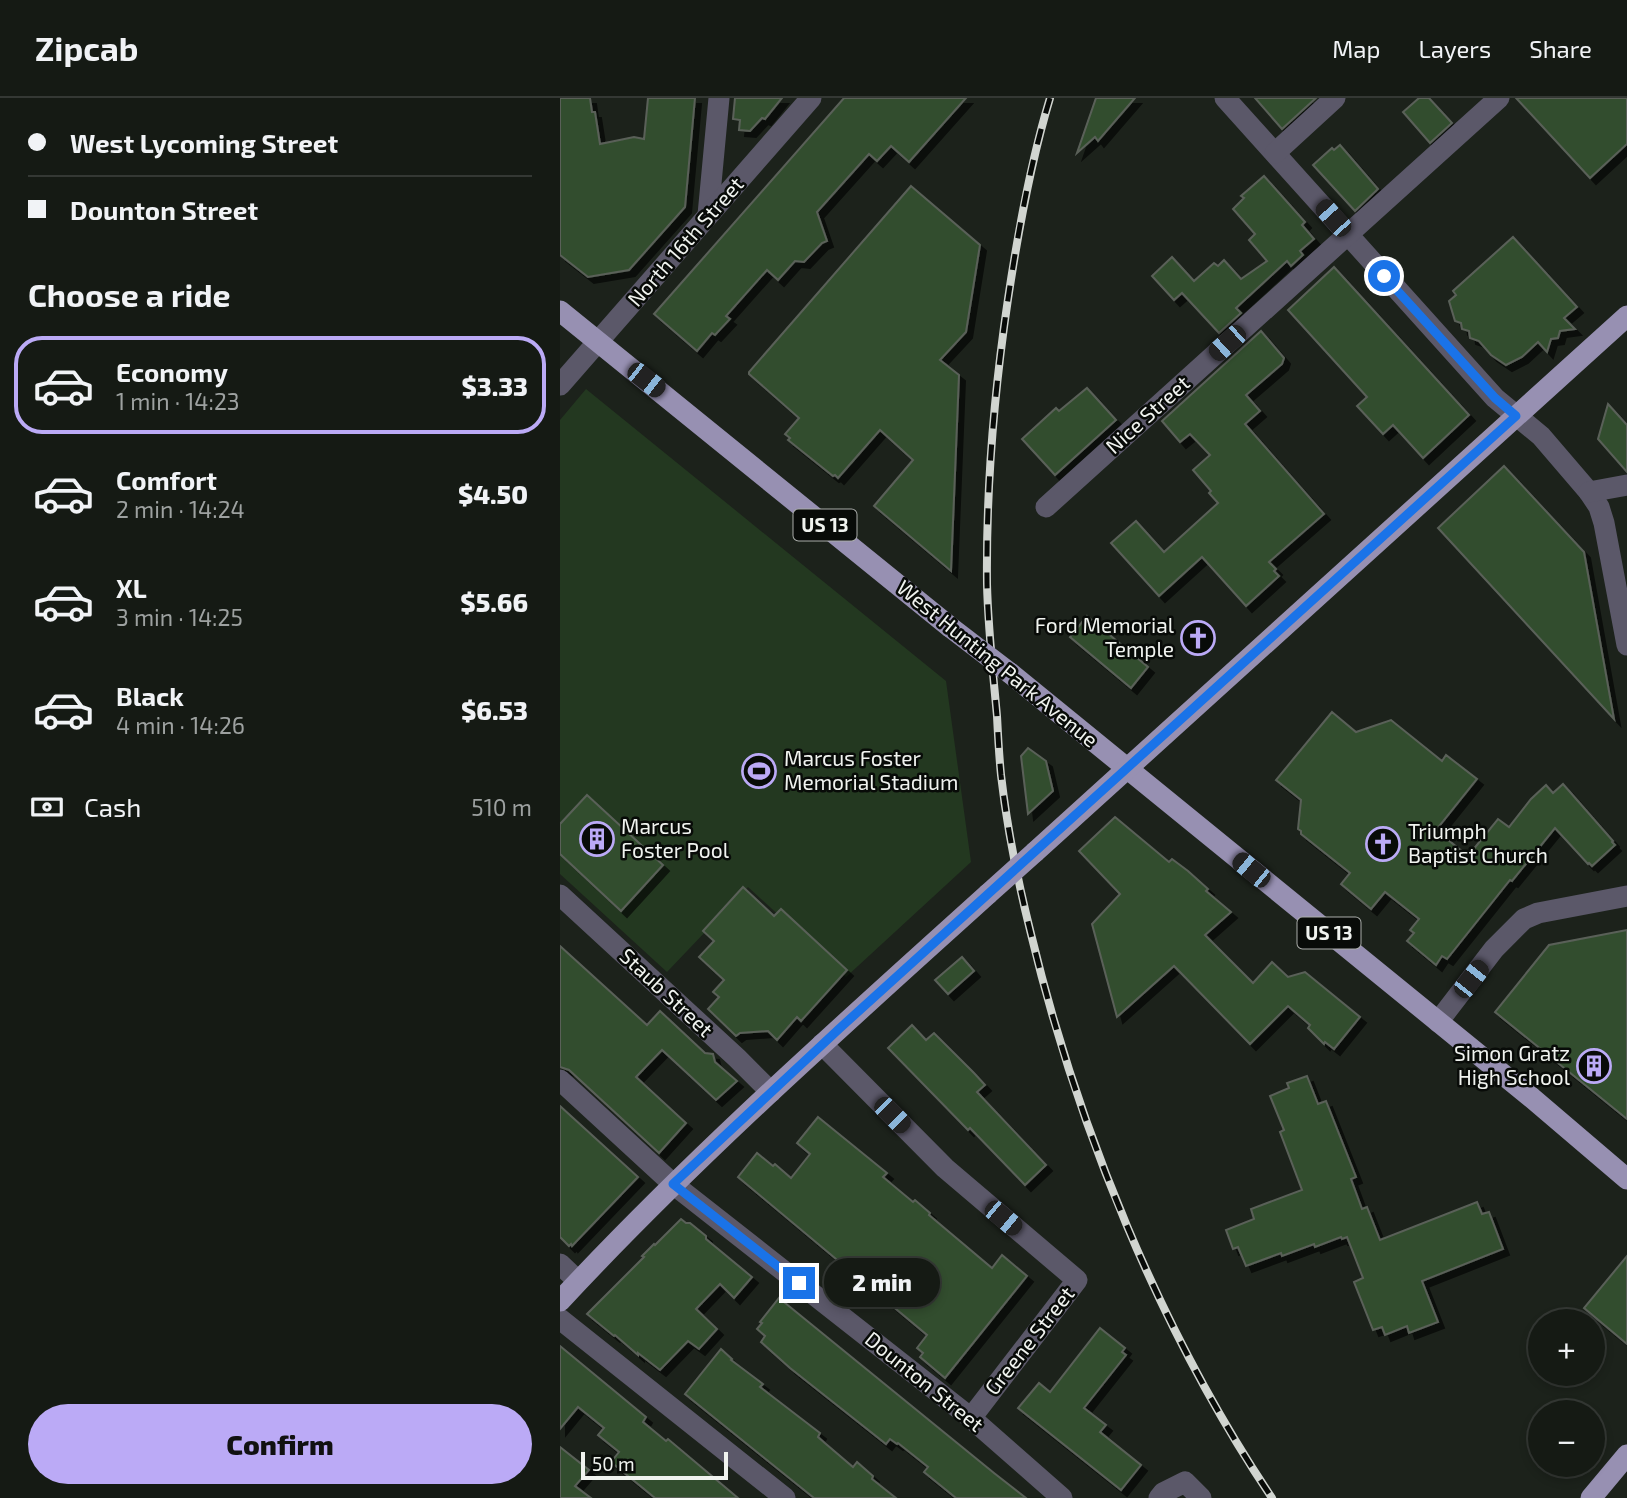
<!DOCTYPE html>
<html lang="en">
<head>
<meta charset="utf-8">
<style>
	:root { --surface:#151a14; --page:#1e231d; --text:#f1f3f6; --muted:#9da1a0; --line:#343834; --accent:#bbaaf6 }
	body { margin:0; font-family:"Exo 2",sans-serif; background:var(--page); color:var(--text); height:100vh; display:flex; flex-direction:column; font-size:26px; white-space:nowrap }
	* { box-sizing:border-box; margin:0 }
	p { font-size:23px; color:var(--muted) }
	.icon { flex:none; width:38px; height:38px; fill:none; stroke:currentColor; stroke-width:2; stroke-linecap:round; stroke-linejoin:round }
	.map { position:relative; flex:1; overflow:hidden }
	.side { display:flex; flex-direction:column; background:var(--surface); width:560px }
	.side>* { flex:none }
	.banner { display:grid; align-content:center; height:154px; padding:0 28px; background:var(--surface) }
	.controls { position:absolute; left:968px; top:1211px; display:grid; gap:14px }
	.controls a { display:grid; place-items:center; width:77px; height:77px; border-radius:50%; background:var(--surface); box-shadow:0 4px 10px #0003,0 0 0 2px var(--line); font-size:35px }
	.scale { position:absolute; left:21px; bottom:18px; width:147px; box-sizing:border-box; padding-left:7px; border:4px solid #f0f3ef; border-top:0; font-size:19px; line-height:24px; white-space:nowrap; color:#f0f3ef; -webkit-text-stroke:5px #080b08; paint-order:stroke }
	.end { position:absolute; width:32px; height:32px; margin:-16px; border:9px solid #1a73e8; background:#fff; box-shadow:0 0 0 4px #fff }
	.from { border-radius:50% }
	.bubble { position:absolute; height:49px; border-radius:24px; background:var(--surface); box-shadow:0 4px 10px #0003,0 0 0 2px var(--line); font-size:23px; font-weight:800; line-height:49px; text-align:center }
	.car { position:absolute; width:21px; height:42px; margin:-21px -10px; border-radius:9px; box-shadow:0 0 5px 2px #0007; background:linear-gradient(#222 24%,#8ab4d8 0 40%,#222 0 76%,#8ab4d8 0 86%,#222 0) }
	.banner b { display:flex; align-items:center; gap:24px; height:66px; font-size:26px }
	.banner b+b { border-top:2px solid var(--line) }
	.banner i { width:18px; height:18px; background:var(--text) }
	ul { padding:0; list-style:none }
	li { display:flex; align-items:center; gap:21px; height:98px; margin:0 14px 10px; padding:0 14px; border:4px solid transparent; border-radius:28px }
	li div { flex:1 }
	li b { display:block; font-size:26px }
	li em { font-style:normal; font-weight:800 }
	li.on { border-color:var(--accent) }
	li>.icon { width:63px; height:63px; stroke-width:1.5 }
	h2 { padding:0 28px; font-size:32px; line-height:84px }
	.pay { display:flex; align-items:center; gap:18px; height:77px; padding:0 28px; font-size:26px }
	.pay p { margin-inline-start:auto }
	.action { display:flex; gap:14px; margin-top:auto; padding:14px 28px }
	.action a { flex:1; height:80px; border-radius:42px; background:var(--accent); color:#111; font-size:28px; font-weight:800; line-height:80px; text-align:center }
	header { display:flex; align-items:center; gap:42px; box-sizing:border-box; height:98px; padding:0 35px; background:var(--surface); border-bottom:2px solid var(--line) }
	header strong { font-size:33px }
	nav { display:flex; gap:38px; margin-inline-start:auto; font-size:24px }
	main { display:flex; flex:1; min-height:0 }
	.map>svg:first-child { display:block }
	.green { fill:#233820 }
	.building { fill:#334e2f; stroke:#5a6159; stroke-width:2; filter:url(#shadow) }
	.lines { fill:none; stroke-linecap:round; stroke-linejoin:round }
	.minor { stroke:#5b5869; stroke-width:21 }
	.major { stroke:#9790b2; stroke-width:21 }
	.rail-casing { stroke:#d1d5d0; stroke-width:8 }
	.rail { stroke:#080b08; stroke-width:5; stroke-dasharray:16; stroke-linecap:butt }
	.major-bridge { stroke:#9790b2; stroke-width:21 }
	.route { stroke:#1a73e8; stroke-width:9 }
	.labels { text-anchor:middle; stroke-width:5; stroke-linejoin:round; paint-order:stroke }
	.shield { fill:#080b08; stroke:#aaadaa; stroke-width:2 }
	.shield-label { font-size:19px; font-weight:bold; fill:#f0f3ef }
	.street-label { font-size:21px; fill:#f0f3ef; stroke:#080b08 }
	.poi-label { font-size:21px; fill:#f0f3ef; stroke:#080b08; text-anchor:start }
</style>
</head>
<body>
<header>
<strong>Zipcab</strong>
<nav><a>Map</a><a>Layers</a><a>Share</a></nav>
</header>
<main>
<section class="side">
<div class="banner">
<b><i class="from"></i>West Lycoming Street</b>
<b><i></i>Dounton Street</b>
</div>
<h2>Choose a ride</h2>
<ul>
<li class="on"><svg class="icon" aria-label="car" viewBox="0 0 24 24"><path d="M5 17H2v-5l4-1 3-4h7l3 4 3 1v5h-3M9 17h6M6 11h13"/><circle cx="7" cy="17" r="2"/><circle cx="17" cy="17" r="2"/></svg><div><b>Economy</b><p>1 min · 14:23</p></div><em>$3.33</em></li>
<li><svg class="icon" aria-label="car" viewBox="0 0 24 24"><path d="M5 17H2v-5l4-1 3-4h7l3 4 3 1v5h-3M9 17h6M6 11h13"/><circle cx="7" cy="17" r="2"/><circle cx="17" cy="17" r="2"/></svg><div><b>Comfort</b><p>2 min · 14:24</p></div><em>$4.50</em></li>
<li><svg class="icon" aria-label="car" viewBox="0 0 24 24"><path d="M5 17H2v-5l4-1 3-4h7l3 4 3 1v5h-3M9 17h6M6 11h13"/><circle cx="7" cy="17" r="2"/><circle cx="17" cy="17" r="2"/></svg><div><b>XL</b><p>3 min · 14:25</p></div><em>$5.66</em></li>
<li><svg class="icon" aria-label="car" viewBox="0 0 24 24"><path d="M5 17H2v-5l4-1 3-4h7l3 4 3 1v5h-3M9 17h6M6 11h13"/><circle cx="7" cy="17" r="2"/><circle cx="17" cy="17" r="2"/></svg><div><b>Black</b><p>4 min · 14:26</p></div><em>$6.53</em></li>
</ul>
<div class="pay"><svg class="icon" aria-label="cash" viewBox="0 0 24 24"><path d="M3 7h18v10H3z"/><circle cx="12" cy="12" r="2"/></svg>Cash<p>510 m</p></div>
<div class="action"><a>Confirm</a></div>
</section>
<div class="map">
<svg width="1067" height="1400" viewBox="0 0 1067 1400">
	<defs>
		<filter id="shadow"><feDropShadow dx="6" dy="6" stdDeviation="0" flood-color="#0009"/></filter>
	</defs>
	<rect width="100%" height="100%" fill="#1c221b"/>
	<path class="green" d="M 26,291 L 386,583 L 411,764 L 286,879 L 188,789 L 107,874 L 0,776 L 0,322 Z"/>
	<g class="building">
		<path d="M 0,0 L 30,0 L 32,14 L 35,14 L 40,46 L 74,39 L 84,41 L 88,0 L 135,0 L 125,109 L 69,172 L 28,179 L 0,157 Z"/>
		<path d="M 175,0 L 222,0 L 205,21 L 202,20 L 190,33 L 179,32 L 180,22 L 173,21 Z"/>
		<path d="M 284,0 L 406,0 L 349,64 L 331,48 L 317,63 L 309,56 L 257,114 L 267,143 L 262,145 L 244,164 L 235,163 L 218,182 L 207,172 L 166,218 L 170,221 L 155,237 L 152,235 L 137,253 L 94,216 Z"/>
		<path d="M 536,0 L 575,0 L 538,43 L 535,39 L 517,55 Z"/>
		<path d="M 695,0 L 756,0 L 722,31 Z"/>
		<path d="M 859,0 L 869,0 L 892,25 L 870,45 L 843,14 Z"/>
		<path d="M 956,0 L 1067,0 L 1067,46 L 1030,80 Z"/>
		<path d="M 780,47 L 818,91 L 795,113 L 753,67 L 772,50 L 774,52 Z"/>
		<path d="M 704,78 L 745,124 L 742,127 L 754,141 L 740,153 L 743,157 L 731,168 L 727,163 L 676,210 L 681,215 L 659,235 L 622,195 L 614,202 L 592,178 L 612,159 L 634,183 L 654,165 L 658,168 L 664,162 L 681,181 L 707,163 L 689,142 L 695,136 L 673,111 L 684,100 L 681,98 Z"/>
		<path d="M 351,88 L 420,147 L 406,234 L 380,262 L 399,277 L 391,473 L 314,408 L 353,362 L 320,332 L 278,380 L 275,377 L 273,378 L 228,342 L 230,340 L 225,336 L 239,320 L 189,276 L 189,274 Z"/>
		<path d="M 953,139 L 1017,209 L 1004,220 L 1015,231 L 1000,233 L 998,240 L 991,241 L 987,254 L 978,244 L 962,259 L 946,267 L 931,257 L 919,243 L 910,240 L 909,233 L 902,231 L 901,225 L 895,223 L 889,203 L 896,197 L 893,193 Z"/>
		<path d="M 774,169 L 909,317 L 863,360 L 833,327 L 823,336 L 797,308 L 807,299 L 728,212 Z"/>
		<path d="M 701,233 L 724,260 L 722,266 L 686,297 L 700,313 L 685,326 L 764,416 L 709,464 L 716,471 L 714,473 L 719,478 L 686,508 L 642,459 L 599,498 L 551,445 L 576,423 L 604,454 L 658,405 L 649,395 L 651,393 L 633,372 L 650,357 L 630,336 L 620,344 L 602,323 Z"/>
		<path d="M 527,290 L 556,322 L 495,377 L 462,341 L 496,310 L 499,313 Z"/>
		<path d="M 1048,306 L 1067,327 L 1067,374 L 1038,341 Z"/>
		<path d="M 944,368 L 1024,454 L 1054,621 L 878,430 Z"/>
		<path d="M 527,518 L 588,569 L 571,590 L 510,539 Z"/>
		<path d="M 772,614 L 796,634 L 831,622 L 882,663 L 886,657 L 917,681 L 876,732 L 908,758 L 938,721 L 949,729 L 971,701 L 986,687 L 993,695 L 1003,686 L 1053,743 L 1052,744 L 1055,747 L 1032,768 L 1029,765 L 1028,766 L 995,730 L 952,783 L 950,782 L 887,861 L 882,858 L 876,867 L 847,843 L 854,835 L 850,832 L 859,821 L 825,794 L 811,811 L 781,786 L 790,775 L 741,736 L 741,733 L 738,731 L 741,702 L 716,682 Z"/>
		<path d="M 468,650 L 486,663 L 493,693 L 468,716 L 461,658 Z"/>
		<path d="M 27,697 L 103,767 L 61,813 L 0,756 L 0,726 Z"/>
		<path d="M 555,719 L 609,764 L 612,761 L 628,773 L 648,791 L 646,793 L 671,814 L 645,837 L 693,885 L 712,864 L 728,879 L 745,874 L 800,919 L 774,951 L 765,944 L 764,946 L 748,930 L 750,927 L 728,908 L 690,946 L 614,868 L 557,919 L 532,826 L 560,796 L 519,753 Z"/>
		<path d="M 183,789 L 214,818 L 221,811 L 287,872 L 241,923 L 237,919 L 217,942 L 208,933 L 180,935 L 176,938 L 148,911 L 159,899 L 153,894 L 164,882 L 139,859 L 154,843 L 143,833 Z"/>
		<path d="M 1067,832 L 1067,1021 L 935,914 L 989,847 Z"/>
		<path d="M 0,848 L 87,927 L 100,913 L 145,955 L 153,956 L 155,964 L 177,983 L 156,1002 L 102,952 L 76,979 L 126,1025 L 99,1055 L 9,972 L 0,969 Z"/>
		<path d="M 402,859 L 414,873 L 388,896 L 375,882 Z"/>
		<path d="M 352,927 L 366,942 L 374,935 L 414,975 L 425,987 L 417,994 L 486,1067 L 465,1087 L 410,1030 L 408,1032 L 328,950 Z"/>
		<path d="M 747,978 L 758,1006 L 766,1003 L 796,1079 L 791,1081 L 802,1111 L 807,1109 L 820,1142 L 917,1104 L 922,1116 L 929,1114 L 943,1151 L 862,1183 L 878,1224 L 849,1235 L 847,1228 L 825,1237 L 822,1229 L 813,1232 L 794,1184 L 803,1180 L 787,1139 L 782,1141 L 781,1139 L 755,1149 L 754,1146 L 722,1158 L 721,1155 L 686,1168 L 678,1149 L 673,1151 L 666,1132 L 694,1121 L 691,1111 L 742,1092 L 720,1034 L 724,1032 L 710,998 L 729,990 L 727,985 Z"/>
		<path d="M 0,1008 L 78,1079 L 12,1148 L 11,1146 L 9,1148 L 0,1139 Z"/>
		<path d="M 258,1019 L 327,1075 L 323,1079 L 353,1104 L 355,1102 L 370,1115 L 369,1117 L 432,1170 L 442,1157 L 467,1178 L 385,1280 L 360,1259 L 363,1255 L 357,1250 L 367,1237 L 178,1079 L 197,1055 L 213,1068 L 215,1066 L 231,1080 L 250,1056 L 237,1045 Z"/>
		<path d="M 121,1121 L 126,1125 L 130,1125 L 146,1138 L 146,1141 L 192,1179 L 174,1200 L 160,1186 L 136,1211 L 157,1231 L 139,1251 L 128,1243 L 100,1272 L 78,1255 L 78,1257 L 55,1237 L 54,1238 L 27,1216 L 84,1159 L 82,1158 L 94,1146 L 95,1147 Z"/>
		<path d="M 1067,1158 L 1067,1246 L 1024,1210 Z"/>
		<path d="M 219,1200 L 434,1375 L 466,1400 L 396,1400 L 364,1374 L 368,1369 L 338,1345 L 337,1346 L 330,1341 L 326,1346 L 230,1270 L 201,1244 L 205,1238 L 197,1231 L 202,1225 L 200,1224 Z"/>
		<path d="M 540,1230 L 565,1250 L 562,1254 L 566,1257 L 524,1310 L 546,1327 L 540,1334 L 581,1367 L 561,1392 L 458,1310 L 479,1285 L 490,1294 Z"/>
		<path d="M 0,1248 L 86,1319 L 83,1324 L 106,1343 L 108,1341 L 178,1400 L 95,1400 L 51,1364 L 59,1354 L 38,1337 L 44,1330 L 18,1309 L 0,1331 Z"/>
		<path d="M 161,1251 L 172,1261 L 171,1262 L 203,1286 L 200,1289 L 260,1335 L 258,1339 L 266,1346 L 293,1369 L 297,1364 L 313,1378 L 312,1381 L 336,1400 L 254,1400 L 125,1296 Z"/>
		<path d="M 0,1349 L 29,1372 L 15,1388 L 31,1400 L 0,1400 Z"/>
	</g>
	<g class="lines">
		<g class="minor">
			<path d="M 665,0 L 935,300 L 981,338 L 1029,394 L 1039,409 L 1044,425 L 1067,547"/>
			<path d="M 715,55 L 775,0"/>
			<path d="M 148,117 L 159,0"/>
			<path d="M 0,287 L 251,0"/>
			<path d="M 1029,394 L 1067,387"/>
			<path d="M 486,409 L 939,0"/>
			<path d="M 0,797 L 177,960 L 211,994"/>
			<path d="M 878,924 L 934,851 L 964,821 L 978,815 L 1067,798"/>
			<path d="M 262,946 L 385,1070 L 517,1182 L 411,1320"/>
			<path d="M 0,982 L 113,1086 L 411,1320 L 502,1400"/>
			<path d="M 0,1166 L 18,1183"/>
			<path d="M 0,1221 L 225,1400"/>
			<path d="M 599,1400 L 603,1395 L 625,1384 L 641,1400"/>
		</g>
		<g class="major">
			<path d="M 0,213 L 390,529"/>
			<path d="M 450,575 L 972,1000 L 1067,1081"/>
			<path d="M 475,754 L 1067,218"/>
			<path d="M 0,1203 C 134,1059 282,928 428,796"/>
			<path d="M 1031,1400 L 1067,1357"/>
		</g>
		<g class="rail-casing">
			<path id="rail" d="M 490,0 C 470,66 458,134 448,201 C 434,295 426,391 427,486 C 428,530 433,574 437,618 C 438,638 439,657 441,677 C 447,730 458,784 471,836 C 495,936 527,1033 567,1128 C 607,1223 655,1315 712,1400"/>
		</g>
		<use href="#rail" class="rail"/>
		<g class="major-bridge">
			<path d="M 390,529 L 450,575"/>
			<path d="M 428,796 L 475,754"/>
		</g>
	</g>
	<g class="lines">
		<path class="route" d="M 239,1185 L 113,1086 L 280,930 L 956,318 L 935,300 L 824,178"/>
	</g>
	<defs>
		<g id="church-ring" transform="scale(1.75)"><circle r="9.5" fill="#080b08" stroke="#bbaaf6" stroke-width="1.5"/><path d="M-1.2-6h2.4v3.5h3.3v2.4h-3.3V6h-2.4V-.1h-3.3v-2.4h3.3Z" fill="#bbaaf6"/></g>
		<g id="stadium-ring" transform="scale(1.75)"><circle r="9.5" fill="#080b08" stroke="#bbaaf6" stroke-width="1.5"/><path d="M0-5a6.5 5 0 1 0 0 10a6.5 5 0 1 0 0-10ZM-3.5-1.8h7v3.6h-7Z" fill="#bbaaf6"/></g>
		<g id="building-ring" transform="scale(1.75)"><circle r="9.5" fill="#080b08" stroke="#bbaaf6" stroke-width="1.5"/><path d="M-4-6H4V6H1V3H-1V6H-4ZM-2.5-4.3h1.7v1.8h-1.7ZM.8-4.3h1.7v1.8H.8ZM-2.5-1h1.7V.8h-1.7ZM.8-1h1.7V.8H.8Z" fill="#bbaaf6"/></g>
	</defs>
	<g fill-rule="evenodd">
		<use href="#church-ring" x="638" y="540"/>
		<use href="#stadium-ring" x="199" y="673"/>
		<use href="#building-ring" x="37" y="741"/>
		<use href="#church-ring" x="823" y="746"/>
		<use href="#building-ring" x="1034" y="968"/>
	</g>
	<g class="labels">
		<g class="shield">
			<rect x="233.5" y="411.5" width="63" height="31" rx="5"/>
			<rect x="737.5" y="819.5" width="63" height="31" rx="5"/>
		</g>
		<g class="shield-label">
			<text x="265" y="434">US 13</text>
			<text x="769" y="842">US 13</text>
		</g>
		<g class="street-label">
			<text transform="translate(126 144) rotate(-49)" y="7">North 16th Street</text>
			<text transform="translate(588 317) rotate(-42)" y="7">Nice Street</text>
			<text transform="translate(437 566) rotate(39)" y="7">West Hunting Park Avenue</text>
			<text transform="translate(106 895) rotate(43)" y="7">Staub Street</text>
			<text transform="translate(470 1243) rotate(-52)" y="7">Greene Street</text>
			<text transform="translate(364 1284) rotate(39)" y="7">Dounton Street</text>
		</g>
		<g class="poi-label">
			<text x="614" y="535" text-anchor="end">Ford Memorial<tspan x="614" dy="24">Temple</tspan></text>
			<text x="224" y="668">Marcus Foster<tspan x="224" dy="24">Memorial Stadium</tspan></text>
			<text x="61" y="736">Marcus<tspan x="61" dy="24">Foster Pool</tspan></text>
			<text x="848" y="741">Triumph<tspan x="848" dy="24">Baptist Church</tspan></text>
			<text x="1010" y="963" text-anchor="end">Simon Gratz<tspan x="1010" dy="24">High School</tspan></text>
		</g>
	</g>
</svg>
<div class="controls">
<a>+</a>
<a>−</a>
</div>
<div class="scale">50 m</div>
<i class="end from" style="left:824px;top:178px"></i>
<i class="end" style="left:239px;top:1185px"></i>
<div class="bubble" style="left:264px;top:1160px;width:116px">2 min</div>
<i class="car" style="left:773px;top:120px;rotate:318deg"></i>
<i class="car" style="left:667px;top:245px;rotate:228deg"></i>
<i class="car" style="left:86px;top:282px;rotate:128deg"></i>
<i class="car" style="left:691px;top:772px;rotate:309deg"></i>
<i class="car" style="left:911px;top:881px;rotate:38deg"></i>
<i class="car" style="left:332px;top:1017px;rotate:135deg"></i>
<i class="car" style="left:443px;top:1120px;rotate:130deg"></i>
</div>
</main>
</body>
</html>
